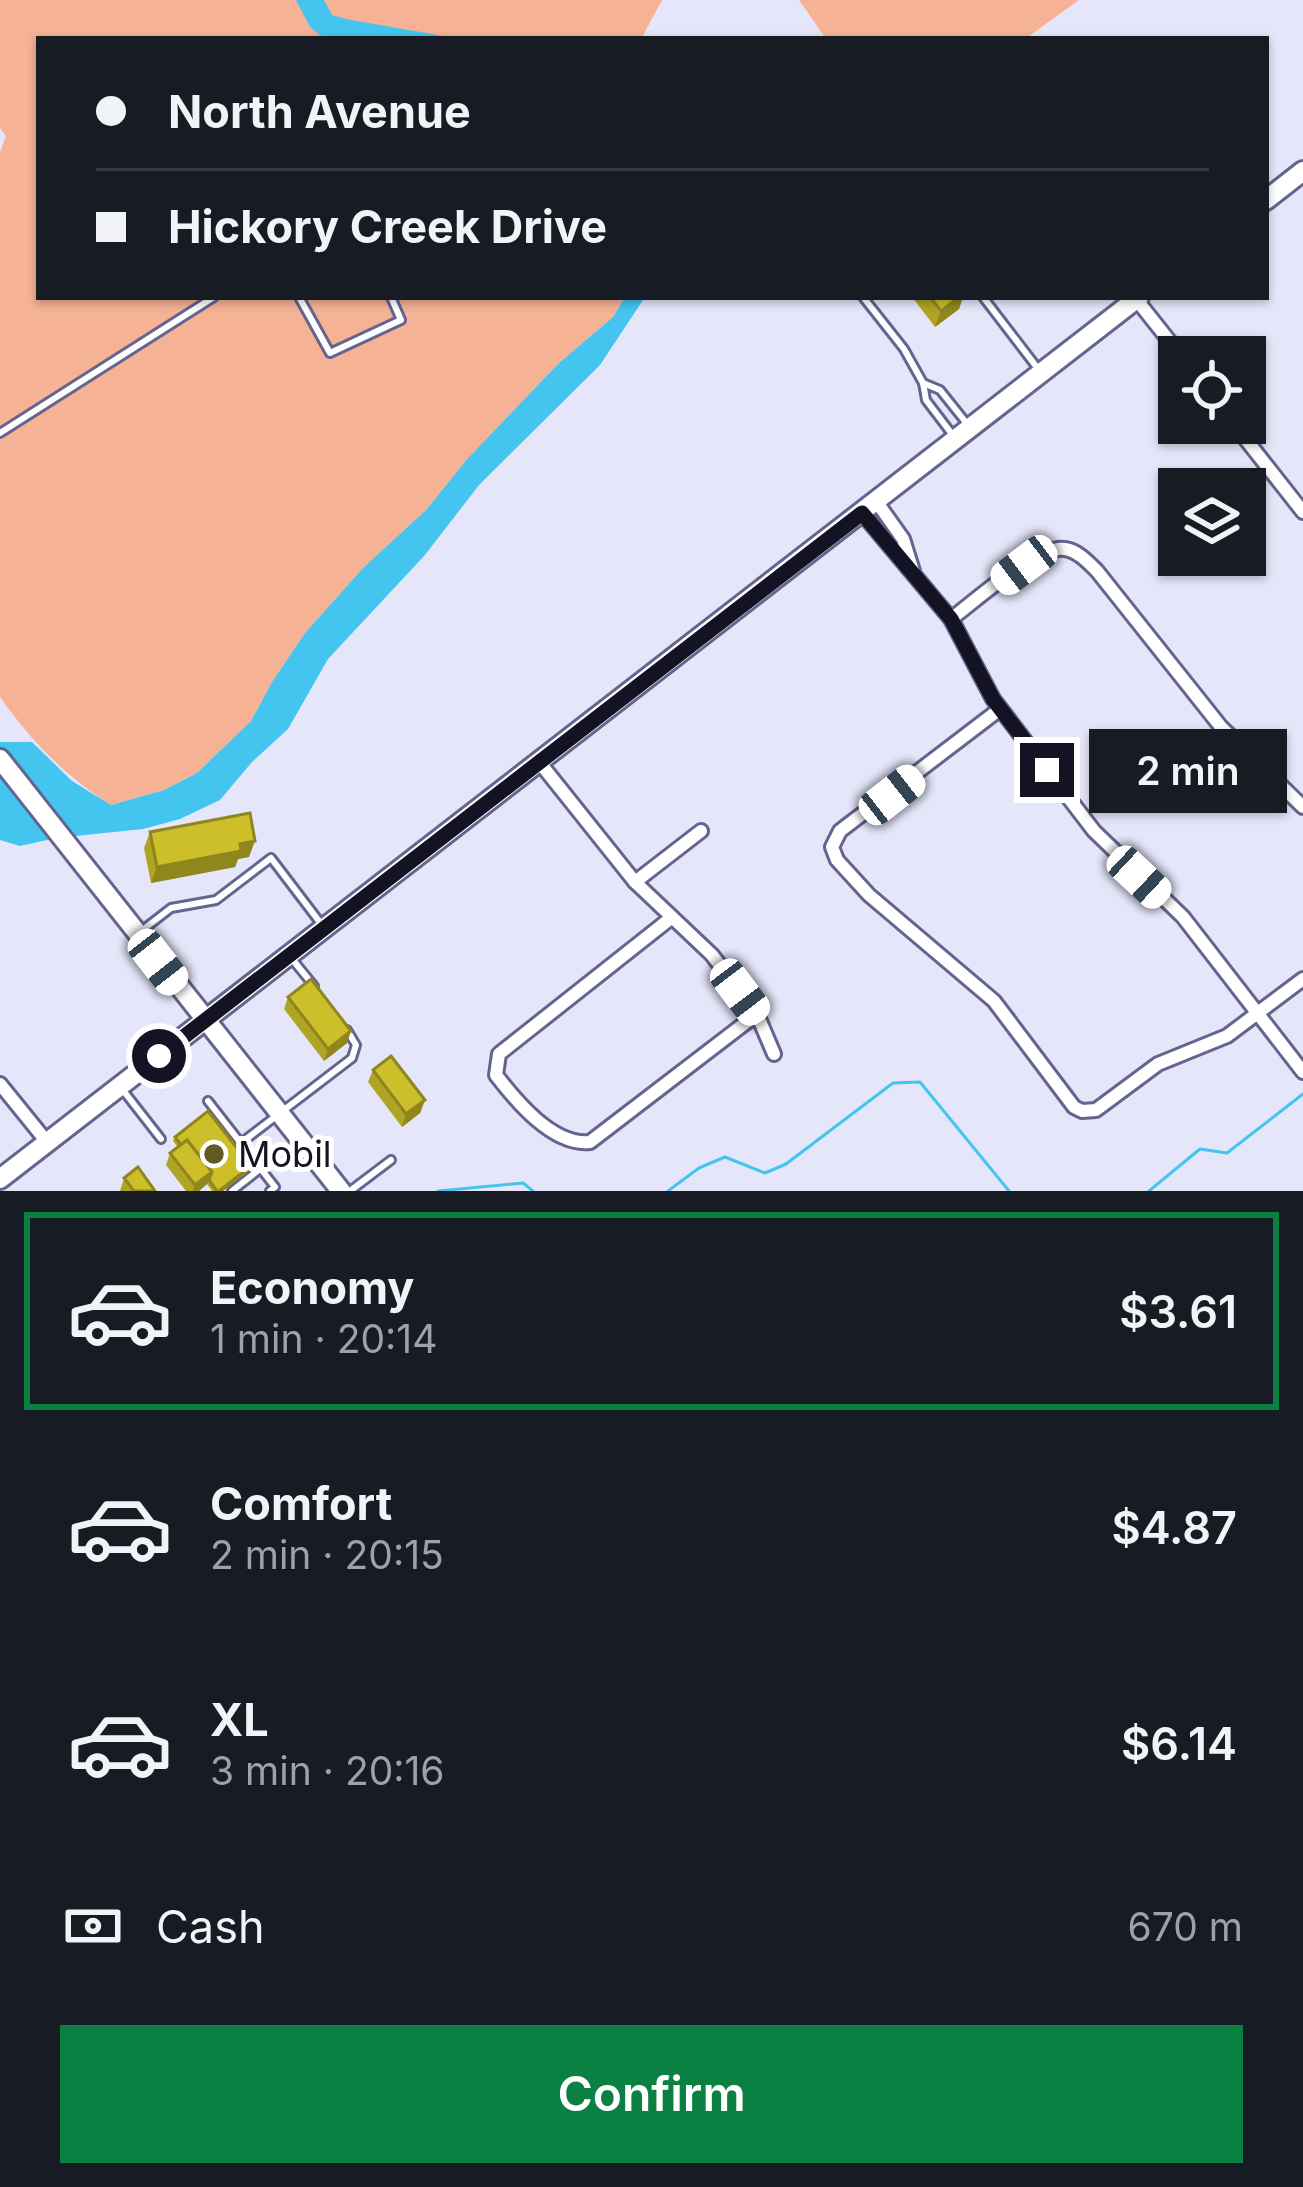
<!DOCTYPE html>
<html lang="en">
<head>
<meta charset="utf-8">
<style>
	:root { --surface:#171b24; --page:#20242c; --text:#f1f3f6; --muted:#9ea1a6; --line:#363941; --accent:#0b8043 }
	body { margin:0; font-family:Inter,sans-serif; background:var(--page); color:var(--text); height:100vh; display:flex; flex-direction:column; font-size:45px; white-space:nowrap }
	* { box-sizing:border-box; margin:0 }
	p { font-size:39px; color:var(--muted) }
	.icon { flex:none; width:66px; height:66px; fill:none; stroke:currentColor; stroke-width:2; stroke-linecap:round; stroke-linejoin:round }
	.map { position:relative; height:1191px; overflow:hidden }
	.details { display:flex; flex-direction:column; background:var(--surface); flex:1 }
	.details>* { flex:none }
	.hud { position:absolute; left:36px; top:36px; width:1233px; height:264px; border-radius:0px; box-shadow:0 3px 9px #0004; display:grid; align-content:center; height:264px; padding:0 60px; background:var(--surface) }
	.tools { position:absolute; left:1158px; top:336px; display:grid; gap:24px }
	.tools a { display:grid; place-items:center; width:108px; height:108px; border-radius:0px; background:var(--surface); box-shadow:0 3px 9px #0004; font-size:60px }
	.end { position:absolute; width:54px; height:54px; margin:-27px; border:15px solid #131324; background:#fff; box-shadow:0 0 0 6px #fff }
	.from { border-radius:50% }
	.bubble { position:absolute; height:84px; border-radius:0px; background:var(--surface); box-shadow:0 3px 9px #0004; font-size:39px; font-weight:600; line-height:84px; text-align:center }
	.car { position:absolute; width:36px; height:72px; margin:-36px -18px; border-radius:15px; box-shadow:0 0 9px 3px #0007; background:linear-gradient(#fff 24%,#345 0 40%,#fff 0 76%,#345 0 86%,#fff 0) }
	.hud b { display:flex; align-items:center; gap:42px; height:114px; font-size:45px }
	.hud b+b { border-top:3px solid var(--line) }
	.hud i { width:30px; height:30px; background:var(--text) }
	ul { padding:21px 0 0; list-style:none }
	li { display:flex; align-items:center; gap:36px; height:198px; margin:0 24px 18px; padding:0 36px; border:6px solid transparent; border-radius:0px }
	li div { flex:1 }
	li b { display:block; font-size:45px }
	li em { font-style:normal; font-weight:600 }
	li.active { border-color:var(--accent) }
	li>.icon { width:108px; height:108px; stroke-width:1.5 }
	.pay { display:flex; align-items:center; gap:30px; height:132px; padding:0 60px; font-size:45px }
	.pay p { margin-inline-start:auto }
	.action { display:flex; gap:24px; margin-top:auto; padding:24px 60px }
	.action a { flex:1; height:138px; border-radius:0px; background:var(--accent); color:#fff; font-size:48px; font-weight:600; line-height:138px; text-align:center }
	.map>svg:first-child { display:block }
	.green { fill:#f5b295 }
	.water { fill:#43c5f0 }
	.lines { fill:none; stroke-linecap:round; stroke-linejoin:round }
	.stream { stroke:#43c5f0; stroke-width:3 }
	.lane-casing { stroke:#64648f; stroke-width:12 }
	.street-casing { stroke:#64648f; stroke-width:18 }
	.secondary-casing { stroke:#64648f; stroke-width:24 }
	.lane { stroke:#fff; stroke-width:6 }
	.street { stroke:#fff; stroke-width:12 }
	.secondary { stroke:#fff; stroke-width:18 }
	.wall { fill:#afa423 }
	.shaded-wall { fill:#8f861d }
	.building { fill:#ccbf29; stroke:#8f861d; stroke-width:3 }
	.route { stroke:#131324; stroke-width:15 }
	.poi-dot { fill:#5f5a26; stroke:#fff; stroke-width:4.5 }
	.labels { text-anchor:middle; stroke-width:10; stroke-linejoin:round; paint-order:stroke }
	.poi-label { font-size:36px; fill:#131324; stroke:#fff; text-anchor:start }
</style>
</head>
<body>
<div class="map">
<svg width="1303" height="1191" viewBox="0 0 1303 1191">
	<rect width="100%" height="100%" fill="#e5e6f9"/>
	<g class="green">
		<path d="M 0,0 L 662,0 L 641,39 L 39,39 L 39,297 L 625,297 L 613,317 L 559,363 L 468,458 L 426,510 L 364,567 L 305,633 L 272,682 L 251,721 L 197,773 L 164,790 L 111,805 C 64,775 32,742 0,697 L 0,152 L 6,136 L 0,128 Z"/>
		<path d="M 799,0 L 1079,0 L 1025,39 L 826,39 Z"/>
	</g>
	<g class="water">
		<path d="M 296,0 L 324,0 L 332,15 L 346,19 L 460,39 L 325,39 L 310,27 Z"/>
		<path d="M 625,297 L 645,297 L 600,365 L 479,485 L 425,555 L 328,659 L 288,729 L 252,762 L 220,800 L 180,819 L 143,829 L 56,838 L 20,846 L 0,840 L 0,742 L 32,742 L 72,781 L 111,805 L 164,790 L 197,773 L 251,721 L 272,682 L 305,633 L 364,567 L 426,510 L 468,458 L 559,363 L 613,317 Z"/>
	</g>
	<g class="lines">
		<g class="stream">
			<path d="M 438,1191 L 523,1183 L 533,1191"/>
			<path d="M 668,1191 L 699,1168 L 725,1157 L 765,1173 L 786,1164 L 893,1083 L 920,1082 L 1009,1191"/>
			<path d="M 1149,1191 L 1200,1149 L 1227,1153 L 1303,1094"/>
		</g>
		<g class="lane-casing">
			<g id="lane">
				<path d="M 299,297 L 330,353 L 401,320 L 391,297"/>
				<path d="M 863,297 L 904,349 L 923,383 L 926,400 L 955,438"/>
				<path d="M 983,297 L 1039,370"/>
				<path d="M 923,383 L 940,390 L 968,425"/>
				<path d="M 0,433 L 214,297"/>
				<path d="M 140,932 L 171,908 L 216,900 L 271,858 L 322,925"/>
				<path d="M 292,959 L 314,986"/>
				<path d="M 122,1089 L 161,1139"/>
				<path d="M 208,1101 L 275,1187 L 270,1191"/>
				<path d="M 241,1143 L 352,1058 L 356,1045 L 347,1030"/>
				<path d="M 232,1191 L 260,1169"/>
				<path d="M 350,1191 L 391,1160"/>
			</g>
		</g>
		<g class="street-casing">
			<g id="street">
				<path d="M 1136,299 L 1182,357"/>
				<path d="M 1233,423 L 1303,512"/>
				<path d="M 876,501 L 903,539 L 913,571"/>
				<path d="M 862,513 L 951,619 L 993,699 L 1094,831 L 1183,917 L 1303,1072"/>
				<path d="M 951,619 C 974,602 1038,544 1065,549 C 1078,551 1088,562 1097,571 L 1221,727 L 1303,807"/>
				<path d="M 1000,709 L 840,831 L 832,847 L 837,860 L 869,895 L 994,1001 L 1074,1107 L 1082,1111 L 1096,1110 L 1158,1064 L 1227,1036 L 1303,979"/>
				<path d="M 540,763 L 635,882 L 712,955 L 757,1014 L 774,1054"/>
				<path d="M 635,882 L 701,831"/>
				<path d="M 671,918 L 499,1054 L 496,1075 C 516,1101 553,1146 590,1142 L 757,1014"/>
				<path d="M 0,1084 L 47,1142"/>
			</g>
		</g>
		<g class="secondary-casing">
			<g id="secondary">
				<path d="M 1266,200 L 1303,171"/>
				<path d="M 0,759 L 341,1191"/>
				<path d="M 0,1179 L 1139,297"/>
			</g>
		</g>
		<use href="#lane" class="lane"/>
		<use href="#street" class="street"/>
		<use href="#secondary" class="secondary"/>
	</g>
	<g class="wall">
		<path d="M 912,297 L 963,297 L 959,309 L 935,327 Z"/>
		<path d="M 150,832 L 249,857 L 238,859 L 235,867 L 151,883 L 144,848 Z"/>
		<path d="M 288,997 L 347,1043 L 324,1061 L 284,1009 Z"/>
		<path d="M 373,1070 L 425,1100 L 420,1113 L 402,1127 L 368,1082 Z"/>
		<path d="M 175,1137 L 251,1166 L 250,1170 L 223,1191 L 212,1191 L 207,1184 L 199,1191 L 186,1191 L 166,1165 L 170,1153 L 178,1147 L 173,1141 Z"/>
		<path d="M 124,1178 L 155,1191 L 120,1191 Z"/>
	</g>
	<g class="shaded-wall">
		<path d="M 957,297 L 963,297 L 959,309 L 935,327 L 941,311 Z"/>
		<path d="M 255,841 L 249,857 L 238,859 L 235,867 L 151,883 L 157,867 Z"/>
		<path d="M 351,1031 L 347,1043 L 324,1061 L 328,1049 Z"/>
		<path d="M 425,1100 L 420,1113 L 402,1127 L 406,1114 Z"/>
		<path d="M 251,1166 L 250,1170 L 223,1191 L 219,1191 Z"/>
		<path d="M 212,1172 L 207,1184 L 199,1191 L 193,1191 L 195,1185 Z"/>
	</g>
	<g class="building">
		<path d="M 930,297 L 959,297 L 941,311 Z"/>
		<path d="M 250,813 L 255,841 L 240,844 L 241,851 L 157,867 L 150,832 Z"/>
		<path d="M 311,979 L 351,1031 L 328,1049 L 288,997 Z"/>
		<path d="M 391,1056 L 425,1100 L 406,1114 L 373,1070 Z"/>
		<path d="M 208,1111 L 251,1166 L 219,1191 L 217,1191 L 209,1180 L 212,1172 L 187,1140 L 181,1145 L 175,1137 Z"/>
		<path d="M 187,1140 L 212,1172 L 195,1185 L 170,1153 Z"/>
		<path d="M 138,1167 L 155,1191 L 134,1191 L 124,1178 Z"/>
	</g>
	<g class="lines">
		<path class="route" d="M 159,1056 L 862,513 L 951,619 L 993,699 L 1047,770"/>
	</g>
	<circle class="poi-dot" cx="214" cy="1154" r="12"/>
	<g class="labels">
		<g class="poi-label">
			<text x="238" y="1167">Mobil</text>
		</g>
	</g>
</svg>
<div class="tools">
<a><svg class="icon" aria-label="locate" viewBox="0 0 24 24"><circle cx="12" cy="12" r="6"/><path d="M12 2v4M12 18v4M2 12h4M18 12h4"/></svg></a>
<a><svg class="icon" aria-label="layers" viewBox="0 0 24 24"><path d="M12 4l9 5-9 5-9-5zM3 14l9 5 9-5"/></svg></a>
</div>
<i class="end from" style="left:159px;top:1056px"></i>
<i class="end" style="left:1047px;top:770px"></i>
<div class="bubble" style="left:1089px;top:729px;width:198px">2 min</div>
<i class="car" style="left:1024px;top:565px;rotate:233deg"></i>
<i class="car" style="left:892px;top:795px;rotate:52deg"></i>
<i class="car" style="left:1139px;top:877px;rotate:133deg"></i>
<i class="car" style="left:158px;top:962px;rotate:142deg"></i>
<i class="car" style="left:740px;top:992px;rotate:143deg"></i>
<div class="hud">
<b><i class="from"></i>North Avenue</b>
<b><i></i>Hickory Creek Drive</b>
</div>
</div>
<section class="details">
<ul>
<li class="active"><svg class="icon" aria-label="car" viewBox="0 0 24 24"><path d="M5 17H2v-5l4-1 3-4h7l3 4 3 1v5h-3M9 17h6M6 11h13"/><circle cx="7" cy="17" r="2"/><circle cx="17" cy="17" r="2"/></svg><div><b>Economy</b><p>1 min · 20:14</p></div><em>$3.61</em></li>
<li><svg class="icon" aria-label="car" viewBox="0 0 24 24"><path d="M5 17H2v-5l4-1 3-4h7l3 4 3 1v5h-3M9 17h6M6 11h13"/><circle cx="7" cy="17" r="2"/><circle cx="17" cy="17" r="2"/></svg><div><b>Comfort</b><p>2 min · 20:15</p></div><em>$4.87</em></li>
<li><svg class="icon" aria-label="car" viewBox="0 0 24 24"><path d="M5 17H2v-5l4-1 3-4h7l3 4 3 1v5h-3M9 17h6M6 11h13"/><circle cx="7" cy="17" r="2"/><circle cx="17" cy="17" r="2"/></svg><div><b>XL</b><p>3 min · 20:16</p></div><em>$6.14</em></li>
</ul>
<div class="pay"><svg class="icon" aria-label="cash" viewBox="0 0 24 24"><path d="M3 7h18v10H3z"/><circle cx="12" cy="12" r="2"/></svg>Cash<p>670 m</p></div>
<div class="action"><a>Confirm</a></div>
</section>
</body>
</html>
